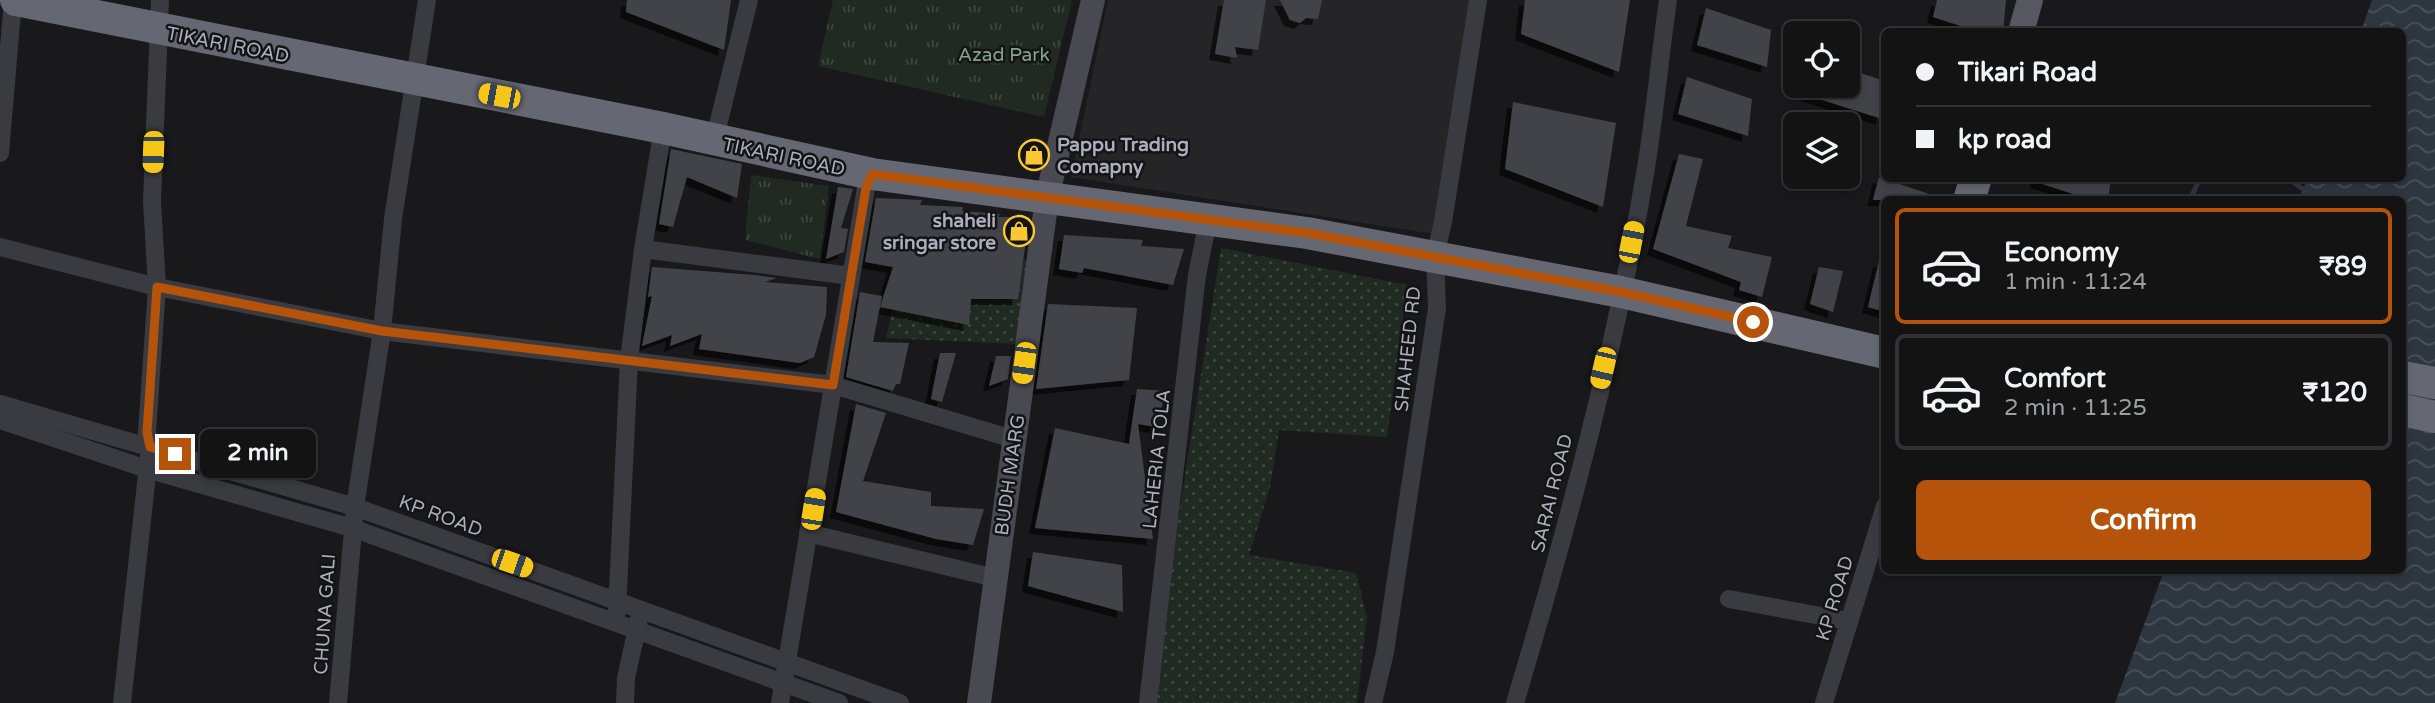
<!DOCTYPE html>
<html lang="en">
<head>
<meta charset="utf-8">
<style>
	:root { --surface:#131314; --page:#1c1c1d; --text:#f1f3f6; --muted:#9d9ea0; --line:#323234; --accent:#b45309 }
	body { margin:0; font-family:"Varela Round",sans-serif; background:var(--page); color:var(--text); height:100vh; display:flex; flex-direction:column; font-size:26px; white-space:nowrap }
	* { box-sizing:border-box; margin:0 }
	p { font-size:23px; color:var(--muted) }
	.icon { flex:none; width:38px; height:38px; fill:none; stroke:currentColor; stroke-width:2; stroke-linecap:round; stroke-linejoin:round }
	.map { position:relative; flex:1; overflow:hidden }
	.side { position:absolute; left:1881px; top:196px; width:525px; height:378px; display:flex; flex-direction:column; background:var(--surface); border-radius:10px; box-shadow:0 4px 10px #0003,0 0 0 2px var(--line) }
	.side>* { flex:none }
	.guide { position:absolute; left:1881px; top:28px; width:525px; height:154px; border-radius:10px; box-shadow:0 4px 10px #0003,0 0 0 2px var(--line); display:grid; align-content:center; height:154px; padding:0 35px; background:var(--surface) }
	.controls { position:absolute; left:1783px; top:21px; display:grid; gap:14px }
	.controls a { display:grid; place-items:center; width:77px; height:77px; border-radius:10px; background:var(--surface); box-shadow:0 4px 10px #0003,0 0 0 2px var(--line); font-size:35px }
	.end { position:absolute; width:32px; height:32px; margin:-16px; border:9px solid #b45309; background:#fff; box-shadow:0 0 0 4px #fff }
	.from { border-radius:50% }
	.bubble { position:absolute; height:49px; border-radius:10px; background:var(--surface); box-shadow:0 4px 10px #0003,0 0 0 2px var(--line); font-size:23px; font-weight:700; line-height:49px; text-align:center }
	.car { position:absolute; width:21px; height:42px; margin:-21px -10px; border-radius:9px; box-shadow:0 0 5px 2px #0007; background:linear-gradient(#f5c518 24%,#345 0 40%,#f5c518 0 76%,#345 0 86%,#f5c518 0) }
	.guide b { display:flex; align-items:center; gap:24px; height:66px; font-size:26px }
	.guide b+b { border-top:2px solid var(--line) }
	.guide i { width:18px; height:18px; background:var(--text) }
	ul { padding:12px 0 0; list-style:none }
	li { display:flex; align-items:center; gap:21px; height:116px; margin:0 14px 10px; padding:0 21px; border:4px solid var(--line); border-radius:10px }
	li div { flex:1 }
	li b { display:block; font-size:26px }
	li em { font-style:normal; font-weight:700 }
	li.current { border-color:var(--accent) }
	li>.icon { width:63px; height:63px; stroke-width:1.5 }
	.primary-button { display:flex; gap:14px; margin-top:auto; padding:14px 35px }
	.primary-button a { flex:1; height:80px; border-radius:10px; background:var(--accent); color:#fff; font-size:28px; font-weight:700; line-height:80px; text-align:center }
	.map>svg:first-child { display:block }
	.built { fill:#252528 }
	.grass { fill:url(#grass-dots) }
	.park { fill:url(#park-tufts) }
	.water { fill:url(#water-waves) }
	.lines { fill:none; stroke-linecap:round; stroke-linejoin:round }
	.stream { stroke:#2e3740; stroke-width:5 }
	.building { fill:#434348; filter:url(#shadow) }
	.street { stroke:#3a3a41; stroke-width:18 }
	.secondary { stroke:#484951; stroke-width:24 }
	.primary { stroke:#565760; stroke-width:26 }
	.highway { stroke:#656872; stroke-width:32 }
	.route { stroke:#b45309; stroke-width:9 }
	.labels { text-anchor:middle; stroke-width:5; stroke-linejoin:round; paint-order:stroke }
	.street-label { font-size:19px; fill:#abaebb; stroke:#141416 }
	.park-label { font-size:19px; fill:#81a787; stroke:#141416 }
	.poi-label { font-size:19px; font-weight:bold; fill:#abaebb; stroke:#141416; text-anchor:start }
</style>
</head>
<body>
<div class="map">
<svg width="2435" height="703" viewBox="0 0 2435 703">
	<defs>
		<pattern id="grass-dots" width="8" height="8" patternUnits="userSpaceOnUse" patternTransform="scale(1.75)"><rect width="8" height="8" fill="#202a22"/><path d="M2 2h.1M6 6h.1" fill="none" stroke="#3e4640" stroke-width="1.8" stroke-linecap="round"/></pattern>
		<pattern id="park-tufts" width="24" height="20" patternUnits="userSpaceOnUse" patternTransform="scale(1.75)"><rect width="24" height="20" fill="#202a22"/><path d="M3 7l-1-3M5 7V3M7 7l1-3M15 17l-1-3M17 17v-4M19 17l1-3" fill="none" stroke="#3e4640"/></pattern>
		<pattern id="water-waves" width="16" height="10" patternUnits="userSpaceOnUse" patternTransform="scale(1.75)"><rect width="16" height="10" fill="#2e3740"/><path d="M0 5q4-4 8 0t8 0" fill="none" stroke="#4a515a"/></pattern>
		<filter id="shadow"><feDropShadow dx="-6" dy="6" stdDeviation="0" flood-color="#0009"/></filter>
	</defs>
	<rect width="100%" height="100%" fill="#19191b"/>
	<path class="built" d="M 1108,0 L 1477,0 L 1440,235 L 1071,177 Z"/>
	<g class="grass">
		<path d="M 906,246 L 1031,261 L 1017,344 L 886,338 Z"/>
		<path d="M 1221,248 L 1407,285 L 1387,437 L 1279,430 L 1270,487 L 1249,555 L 1356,573 L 1367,617 L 1357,703 L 1149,703 Z"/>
	</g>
	<g class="park">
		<path d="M 833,0 L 1072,0 L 1044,117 L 818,66 Z"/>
		<path d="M 751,175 L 829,186 L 820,259 L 745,240 Z"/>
	</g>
	<path class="water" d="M 2372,0 L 2435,0 L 2435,703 L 2115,703 L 2164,571 L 2403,570 L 2403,200 L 2299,199 L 2307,179 L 2403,178 L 2403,32 L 2361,31 Z"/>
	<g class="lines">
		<g class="stream">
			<path d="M 2287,178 L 2319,200"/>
			<path d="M 2190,200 L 2200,178"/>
		</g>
	</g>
	<g class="building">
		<path d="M 627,0 L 731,0 L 724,50 L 626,12 Z"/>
		<path d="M 1224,0 L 1266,0 L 1258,50 L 1235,47 L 1237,58 L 1215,54 Z"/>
		<path d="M 1280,0 L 1322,0 L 1318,19 L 1306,18 L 1300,23 L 1290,20 Z"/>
		<path d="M 1525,0 L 1630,0 L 1619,72 L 1521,34 Z"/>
		<path d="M 1937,0 L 2006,0 L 2003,32 L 1979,32 L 1933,17 Z"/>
		<path d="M 1706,8 L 1771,30 L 1767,67 L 1697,45 Z"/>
		<path d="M 1848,69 L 1885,81 L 1882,119 L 1788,89 L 1788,86 L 1848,86 Z"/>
		<path d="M 1687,77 L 1752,99 L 1748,136 L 1678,114 Z"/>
		<path d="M 1513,102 L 1616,123 L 1603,207 L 1505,169 Z"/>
		<path d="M 671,149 L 742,164 L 737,198 L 687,177 L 673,227 L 659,224 Z"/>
		<path d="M 1679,154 L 1703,159 L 1686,226 L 1732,236 L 1728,248 L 1772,257 L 1762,297 L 1739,290 L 1741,282 L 1653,249 Z"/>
		<path d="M 1879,177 L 1938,197 L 1937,200 L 1873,200 Z"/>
		<path d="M 2036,178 L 2111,178 L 2108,200 L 2092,200 L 2036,182 Z"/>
		<path d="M 838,187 L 853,189 L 841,228 L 848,229 L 844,252 L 826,259 Z"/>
		<path d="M 876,198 L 922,200 L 920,205 L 963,207 L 962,211 L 1000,214 L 998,217 L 1029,217 L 1018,299 L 971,299 L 969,325 L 880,307 L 893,267 L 865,262 Z"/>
		<path d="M 1064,235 L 1143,240 L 1141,246 L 1184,249 L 1173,285 L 1084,268 L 1082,273 L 1059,269 Z"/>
		<path d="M 1879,261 L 1885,262 L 1885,312 L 1868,307 Z"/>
		<path d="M 652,267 L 754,275 L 777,278 L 765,282 L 827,287 L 826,315 L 814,357 L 800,363 L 699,349 L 702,334 L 670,346 L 672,335 L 642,346 L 652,296 L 648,297 Z"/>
		<path d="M 1819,267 L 1843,271 L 1833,312 L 1810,304 Z"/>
		<path d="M 860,292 L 882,296 L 873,342 L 909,343 L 900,384 L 896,384 L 893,391 L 846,377 Z"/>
		<path d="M 1048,304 L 1137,308 L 1129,380 L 1036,389 Z"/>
		<path d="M 940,353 L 956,353 L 942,402 L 931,399 Z"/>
		<path d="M 996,356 L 1011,356 L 1008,379 L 989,386 Z"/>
		<path d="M 1137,389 L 1166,391 L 1156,427 L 1138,424 L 1153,539 L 1035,528 L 1055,428 L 1129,444 Z"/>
		<path d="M 856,404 L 886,413 L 863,481 L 931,492 L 931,506 L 984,509 L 973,545 L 936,539 L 836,512 Z"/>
		<path d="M 1033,552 L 1122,565 L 1123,612 L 1028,586 Z"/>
	</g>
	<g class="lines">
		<g class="street">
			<path d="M 714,141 L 749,0"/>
			<path d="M 0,153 L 13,0"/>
			<path d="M 0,247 L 157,287 L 382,331 L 833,385 L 1013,439"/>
			<path d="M 643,249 L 851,276"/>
			<path d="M 0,404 L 355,507 L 900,703"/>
			<path d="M 0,420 L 147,469 L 352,528 L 839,703"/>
			<path d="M 808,533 L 995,578"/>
			<path d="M 1729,599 L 1848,621"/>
			<path d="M 617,612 L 629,360 L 643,249 L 663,128"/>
			<path d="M 122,703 L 150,447 L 147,432 L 157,287 L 152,201 L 160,0"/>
			<path d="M 338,703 L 355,507 L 382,331 L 393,219 L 427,0"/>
			<path d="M 625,703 L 626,678 L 639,619"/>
			<path d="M 780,703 L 866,188 L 872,174"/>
			<path d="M 1148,703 L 1197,275 L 1208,221"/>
			<path d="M 1373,703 L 1385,652 L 1437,308 L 1435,256 L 1443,222 L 1478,0"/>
			<path d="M 1515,703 C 1567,528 1616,349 1646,168 C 1655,112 1660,56 1668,0"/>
			<path d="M 1824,703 L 1885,506"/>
		</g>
		<path class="secondary" d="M 979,703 L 1047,198 L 1093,0"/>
		<path class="primary" d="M 2021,32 L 2030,0"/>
		<g class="highway">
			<path d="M 16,0 L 663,128 L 872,174 L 1307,233 L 1621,292 L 1885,353"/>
			<path d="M 1969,200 L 1976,178"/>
			<path d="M 2403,377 L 2435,383"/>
			<path d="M 2403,410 L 2435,417"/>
		</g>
	</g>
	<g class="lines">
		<path class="route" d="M 175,454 L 150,447 L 147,432 L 157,287 L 382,331 L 833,385 L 866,188 L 872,174 L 1307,233 L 1621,292 L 1753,322"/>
	</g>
	<defs>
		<g id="shop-ring" transform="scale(1.575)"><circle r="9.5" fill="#141416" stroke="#fac832" stroke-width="1.5"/><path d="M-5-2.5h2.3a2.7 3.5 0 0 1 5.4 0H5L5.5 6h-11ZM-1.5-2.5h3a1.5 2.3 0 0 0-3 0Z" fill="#fac832"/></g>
	</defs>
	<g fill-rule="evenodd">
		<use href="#shop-ring" x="1034" y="155"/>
		<use href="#shop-ring" x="1019" y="231"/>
	</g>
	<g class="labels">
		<g class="street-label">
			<text transform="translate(228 44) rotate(11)" y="7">TIKARI ROAD</text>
			<text transform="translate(784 156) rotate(12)" y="7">TIKARI ROAD</text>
			<text transform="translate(1407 349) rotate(-84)" y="7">SHAHEED RD</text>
			<text transform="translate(1156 459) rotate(-84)" y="7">LAHERIA TOLA</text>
			<text transform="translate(1009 475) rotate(-82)" y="7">BUDH MARG</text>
			<text transform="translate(1551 493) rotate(-76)" y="7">SARAI ROAD</text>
			<text transform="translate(441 515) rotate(20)" y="7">KP ROAD</text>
			<text transform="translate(1834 598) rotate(-73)" y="7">KP ROAD</text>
			<text transform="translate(324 614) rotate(-86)" y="7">CHUNA GALI</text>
		</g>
		<g class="park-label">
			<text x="1004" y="61">Azad Park</text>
		</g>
		<g class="poi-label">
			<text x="1057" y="151">Pappu Trading<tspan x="1057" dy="22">Comapny</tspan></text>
			<text x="996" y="227" text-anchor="end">shaheli<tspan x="996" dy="22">sringar store</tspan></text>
		</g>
	</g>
</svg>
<div class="controls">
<a><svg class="icon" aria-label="locate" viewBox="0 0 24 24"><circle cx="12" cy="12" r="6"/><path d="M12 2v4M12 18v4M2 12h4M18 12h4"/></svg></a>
<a><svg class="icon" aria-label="layers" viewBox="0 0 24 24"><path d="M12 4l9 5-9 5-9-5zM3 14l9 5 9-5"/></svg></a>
</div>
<i class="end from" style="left:1753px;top:322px"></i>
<i class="end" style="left:175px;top:454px"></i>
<div class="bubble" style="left:200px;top:429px;width:116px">2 min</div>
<i class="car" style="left:499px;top:96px;rotate:281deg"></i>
<i class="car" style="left:153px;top:152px;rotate:182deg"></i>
<i class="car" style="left:1631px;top:242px;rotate:11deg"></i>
<i class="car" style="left:1024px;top:363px;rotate:188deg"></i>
<i class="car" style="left:1603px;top:368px;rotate:193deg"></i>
<i class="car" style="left:813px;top:509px;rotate:9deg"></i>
<i class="car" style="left:512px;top:563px;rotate:109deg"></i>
<div class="guide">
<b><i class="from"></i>Tikari Road</b>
<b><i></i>kp road</b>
</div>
<section class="side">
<ul>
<li class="current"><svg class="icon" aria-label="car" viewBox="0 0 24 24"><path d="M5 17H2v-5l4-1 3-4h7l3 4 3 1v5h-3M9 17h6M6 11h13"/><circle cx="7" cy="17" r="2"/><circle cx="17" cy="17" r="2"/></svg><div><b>Economy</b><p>1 min · 11:24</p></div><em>₹89</em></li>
<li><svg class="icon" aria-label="car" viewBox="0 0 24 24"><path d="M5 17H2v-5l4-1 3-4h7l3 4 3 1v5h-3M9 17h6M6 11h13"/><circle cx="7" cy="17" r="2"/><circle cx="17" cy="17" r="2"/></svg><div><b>Comfort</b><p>2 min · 11:25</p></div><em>₹120</em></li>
</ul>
<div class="primary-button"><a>Confirm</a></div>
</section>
</div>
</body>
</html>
